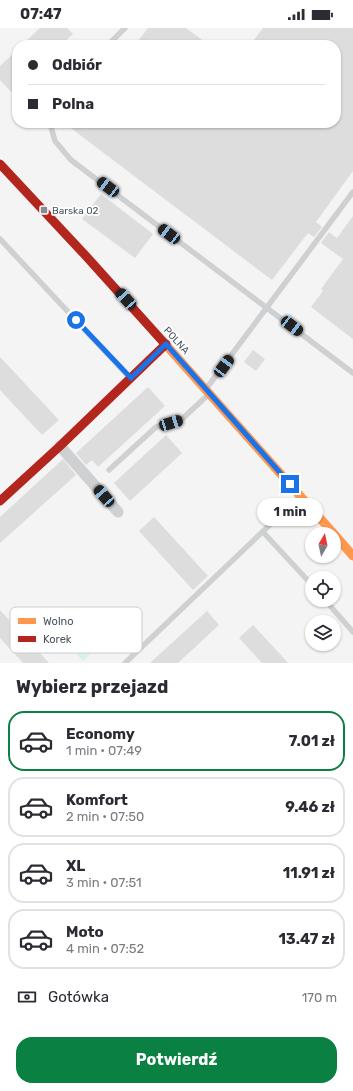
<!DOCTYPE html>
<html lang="pl">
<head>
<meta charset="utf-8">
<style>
	:root { --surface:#fff; --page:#f7f7f7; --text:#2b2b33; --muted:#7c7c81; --line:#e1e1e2; --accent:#0b8043 }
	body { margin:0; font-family:Rubik,sans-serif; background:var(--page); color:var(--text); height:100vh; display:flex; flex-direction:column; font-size:15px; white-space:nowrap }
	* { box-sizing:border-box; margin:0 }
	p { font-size:13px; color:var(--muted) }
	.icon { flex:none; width:22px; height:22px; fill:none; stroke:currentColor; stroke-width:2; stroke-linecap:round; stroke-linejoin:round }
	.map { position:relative; height:635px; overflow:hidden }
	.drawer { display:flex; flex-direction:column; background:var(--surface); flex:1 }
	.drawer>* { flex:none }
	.banner { position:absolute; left:12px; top:12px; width:329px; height:88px; border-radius:16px; box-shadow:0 1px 3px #0004; display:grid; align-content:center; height:88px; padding:0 16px; background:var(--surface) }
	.needle { width:26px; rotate:9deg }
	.buttons { position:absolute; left:305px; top:499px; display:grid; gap:8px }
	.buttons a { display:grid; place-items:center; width:36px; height:36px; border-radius:50%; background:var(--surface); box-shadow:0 1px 3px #0004; font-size:20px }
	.end { position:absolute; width:18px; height:18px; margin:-9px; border:5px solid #1a73e8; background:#fff; box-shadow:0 0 0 2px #fff }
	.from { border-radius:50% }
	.bubble { position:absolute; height:28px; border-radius:14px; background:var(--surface); box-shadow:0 1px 3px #0004; font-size:13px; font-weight:700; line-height:28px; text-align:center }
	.car { position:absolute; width:12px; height:24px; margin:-12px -6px; border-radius:5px; box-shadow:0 0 3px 1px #0007; background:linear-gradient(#222 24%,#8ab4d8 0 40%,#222 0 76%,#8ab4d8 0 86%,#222 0) }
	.banner b { display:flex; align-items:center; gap:14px; height:38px; font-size:15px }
	.banner b+b { border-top:1px solid var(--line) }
	.banner i { width:10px; height:10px; background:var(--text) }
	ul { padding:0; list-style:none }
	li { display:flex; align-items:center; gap:12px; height:60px; margin:0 8px 6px; padding:0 8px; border:2px solid var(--line); border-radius:16px }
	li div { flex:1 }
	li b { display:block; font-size:15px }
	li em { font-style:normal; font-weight:700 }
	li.current { border-color:var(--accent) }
	li>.icon { width:36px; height:36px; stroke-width:1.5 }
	h2 { padding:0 16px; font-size:18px; line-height:48px }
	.pay { display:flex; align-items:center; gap:10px; height:44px; padding:0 16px; font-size:15px }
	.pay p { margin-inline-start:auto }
	.action { display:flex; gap:8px; margin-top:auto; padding:8px 16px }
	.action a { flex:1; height:46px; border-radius:16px; background:var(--accent); color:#fff; font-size:16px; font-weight:700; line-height:46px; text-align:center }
	.status { display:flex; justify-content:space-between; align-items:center; height:28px; padding:0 20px; background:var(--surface); direction:ltr }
	.status svg { height:11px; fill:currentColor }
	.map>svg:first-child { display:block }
	.green { fill:#d9f2e3 }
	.building { fill:#ddddde }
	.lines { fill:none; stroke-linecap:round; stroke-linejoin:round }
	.lane { stroke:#ced0d2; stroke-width:5.5 }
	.street { stroke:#ced0d2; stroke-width:11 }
	.slow { stroke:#ff974d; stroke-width:9 }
	.jam { stroke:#b3261e; stroke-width:9 }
	.route { stroke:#1a73e8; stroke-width:5 }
	.poi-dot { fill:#868d94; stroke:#fff; stroke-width:1.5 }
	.labels { text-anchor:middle; stroke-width:3.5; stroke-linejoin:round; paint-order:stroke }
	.poi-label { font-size:10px; fill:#4a5661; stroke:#fff; text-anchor:start }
	.street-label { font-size:10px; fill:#4a5661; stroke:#fff }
	.key { fill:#fff; stroke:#c9ccd0; stroke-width:1 }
	.key-label { font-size:11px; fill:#4a5661 }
</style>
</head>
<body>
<div class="status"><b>07:47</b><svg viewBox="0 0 49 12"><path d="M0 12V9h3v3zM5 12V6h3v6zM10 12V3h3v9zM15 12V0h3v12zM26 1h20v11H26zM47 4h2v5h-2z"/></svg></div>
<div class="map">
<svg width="353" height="635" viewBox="0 0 353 635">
	<rect width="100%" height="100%" fill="#f4f4f4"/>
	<path class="green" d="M 41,588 L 93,590 L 105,612 L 83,633 Z"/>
	<g class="building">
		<path d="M 40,0 L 67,0 L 73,6 L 61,17 L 22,17 Z"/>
		<path d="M 148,0 L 186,0 L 209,17 L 135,17 Z"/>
		<path d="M 263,0 L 353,0 L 353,143 L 316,194 L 322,199 L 314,209 L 308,205 L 272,252 L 64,95 L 336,95 L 336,17 L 250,17 Z"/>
		<path d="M 17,22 L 17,58 L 11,64 L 0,52 L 0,38 Z"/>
		<path d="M 101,166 L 153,206 L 135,230 L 82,191 Z"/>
		<path d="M 353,188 L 353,311 L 311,279 L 323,263 L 321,261 L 343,231 L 321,215 L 329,204 L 337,210 Z"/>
		<path d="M 253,322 L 265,331 L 256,343 L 244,334 Z"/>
		<path d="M 0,329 L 59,392 L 42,407 L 0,362 Z"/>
		<path d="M 148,359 L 165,378 L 98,439 L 92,432 L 86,437 L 76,425 Z"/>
		<path d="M 166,407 L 182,425 L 130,473 L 114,455 Z"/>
		<path d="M 63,431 L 76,447 L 0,515 L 0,489 Z"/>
		<path d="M 154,489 L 208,548 L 193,562 L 139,503 Z"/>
		<path d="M 0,582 L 49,635 L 23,635 L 0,610 Z"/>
		<path d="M 207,583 L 219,597 L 178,635 L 150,635 Z"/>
		<path d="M 253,597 L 280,626 L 288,635 L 262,635 L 239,610 Z"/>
	</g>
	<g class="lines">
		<g class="lane">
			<path d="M 108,17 L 125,0"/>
			<path d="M 50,95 L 55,113 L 71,132 L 353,345"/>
			<path d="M 0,211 L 129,349"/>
			<path d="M 206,361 L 353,164"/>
			<path d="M 109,442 L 156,399 L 182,391 L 209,366"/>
			<path d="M 263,504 L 312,557"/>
			<path d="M 325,572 L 353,604"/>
			<path d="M 125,635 L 300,468"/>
		</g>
		<path class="street" d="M 60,418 L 118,484"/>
		<g class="slow">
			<path d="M 166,317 L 334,506"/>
			<path d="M 334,506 L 353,528"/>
		</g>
		<g class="jam">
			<path d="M 0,136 L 85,227 L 166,317"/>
			<path d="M 0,473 L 60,418 L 166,316"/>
		</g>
	</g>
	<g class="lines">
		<path class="route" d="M 76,292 L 131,350 L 166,316 L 290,456"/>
	</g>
	<rect class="poi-dot" x="40" y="178" width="8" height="8" rx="2"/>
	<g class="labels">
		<g class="poi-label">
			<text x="52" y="186">Barska 02</text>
		</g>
		<g class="street-label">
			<text transform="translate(177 312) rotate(48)" y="4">POLNA</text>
		</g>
	</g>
	<rect x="10" y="579" width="132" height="46" rx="6" class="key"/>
	<rect x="18" y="590" width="18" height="6" fill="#ff974d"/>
	<rect x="18" y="608" width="18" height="6" fill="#b3261e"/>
	<g class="key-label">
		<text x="43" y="597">Wolno</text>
		<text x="43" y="615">Korek</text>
	</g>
</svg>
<div class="buttons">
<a><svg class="needle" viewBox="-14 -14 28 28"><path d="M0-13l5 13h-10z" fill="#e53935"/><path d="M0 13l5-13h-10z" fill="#7c7c81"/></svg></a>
<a><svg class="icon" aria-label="locate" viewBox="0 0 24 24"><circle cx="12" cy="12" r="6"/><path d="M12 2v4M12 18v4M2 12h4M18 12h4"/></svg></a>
<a><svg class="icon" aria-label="layers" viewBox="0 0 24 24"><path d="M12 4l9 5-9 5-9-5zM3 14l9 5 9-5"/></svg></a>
</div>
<i class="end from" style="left:76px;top:292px"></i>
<i class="end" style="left:290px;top:456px"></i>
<div class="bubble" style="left:257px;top:470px;width:66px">1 min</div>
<i class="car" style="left:108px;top:159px;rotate:307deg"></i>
<i class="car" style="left:169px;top:206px;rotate:307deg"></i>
<i class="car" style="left:126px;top:271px;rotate:318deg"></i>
<i class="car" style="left:292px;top:298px;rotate:127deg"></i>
<i class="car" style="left:224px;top:338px;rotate:37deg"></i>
<i class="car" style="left:171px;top:395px;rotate:73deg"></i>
<i class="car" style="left:104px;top:468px;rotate:319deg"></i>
<div class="banner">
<b><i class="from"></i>Odbiór</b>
<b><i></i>Polna</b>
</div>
</div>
<section class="drawer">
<h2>Wybierz przejazd</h2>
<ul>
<li class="current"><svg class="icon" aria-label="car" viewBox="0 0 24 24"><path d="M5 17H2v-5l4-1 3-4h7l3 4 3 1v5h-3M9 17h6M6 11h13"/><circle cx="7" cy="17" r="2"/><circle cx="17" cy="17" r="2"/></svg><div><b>Economy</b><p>1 min · 07:49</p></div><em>7.01 zł</em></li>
<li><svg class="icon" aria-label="car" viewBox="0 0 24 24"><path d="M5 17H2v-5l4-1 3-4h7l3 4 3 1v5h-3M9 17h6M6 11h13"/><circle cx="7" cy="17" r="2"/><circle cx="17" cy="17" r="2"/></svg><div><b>Komfort</b><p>2 min · 07:50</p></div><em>9.46 zł</em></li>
<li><svg class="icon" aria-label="car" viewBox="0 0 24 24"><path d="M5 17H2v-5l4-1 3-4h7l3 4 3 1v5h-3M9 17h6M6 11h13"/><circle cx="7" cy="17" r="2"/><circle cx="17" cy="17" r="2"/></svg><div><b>XL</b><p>3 min · 07:51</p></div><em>11.91 zł</em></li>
<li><svg class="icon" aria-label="car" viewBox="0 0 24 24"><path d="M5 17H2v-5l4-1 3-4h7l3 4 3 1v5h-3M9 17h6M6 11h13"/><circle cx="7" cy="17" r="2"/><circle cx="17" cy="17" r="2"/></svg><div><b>Moto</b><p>4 min · 07:52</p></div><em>13.47 zł</em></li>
</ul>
<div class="pay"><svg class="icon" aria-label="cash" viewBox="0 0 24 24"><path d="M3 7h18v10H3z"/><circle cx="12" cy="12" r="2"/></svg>Gotówka<p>170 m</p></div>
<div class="action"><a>Potwierdź</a></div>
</section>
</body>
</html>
